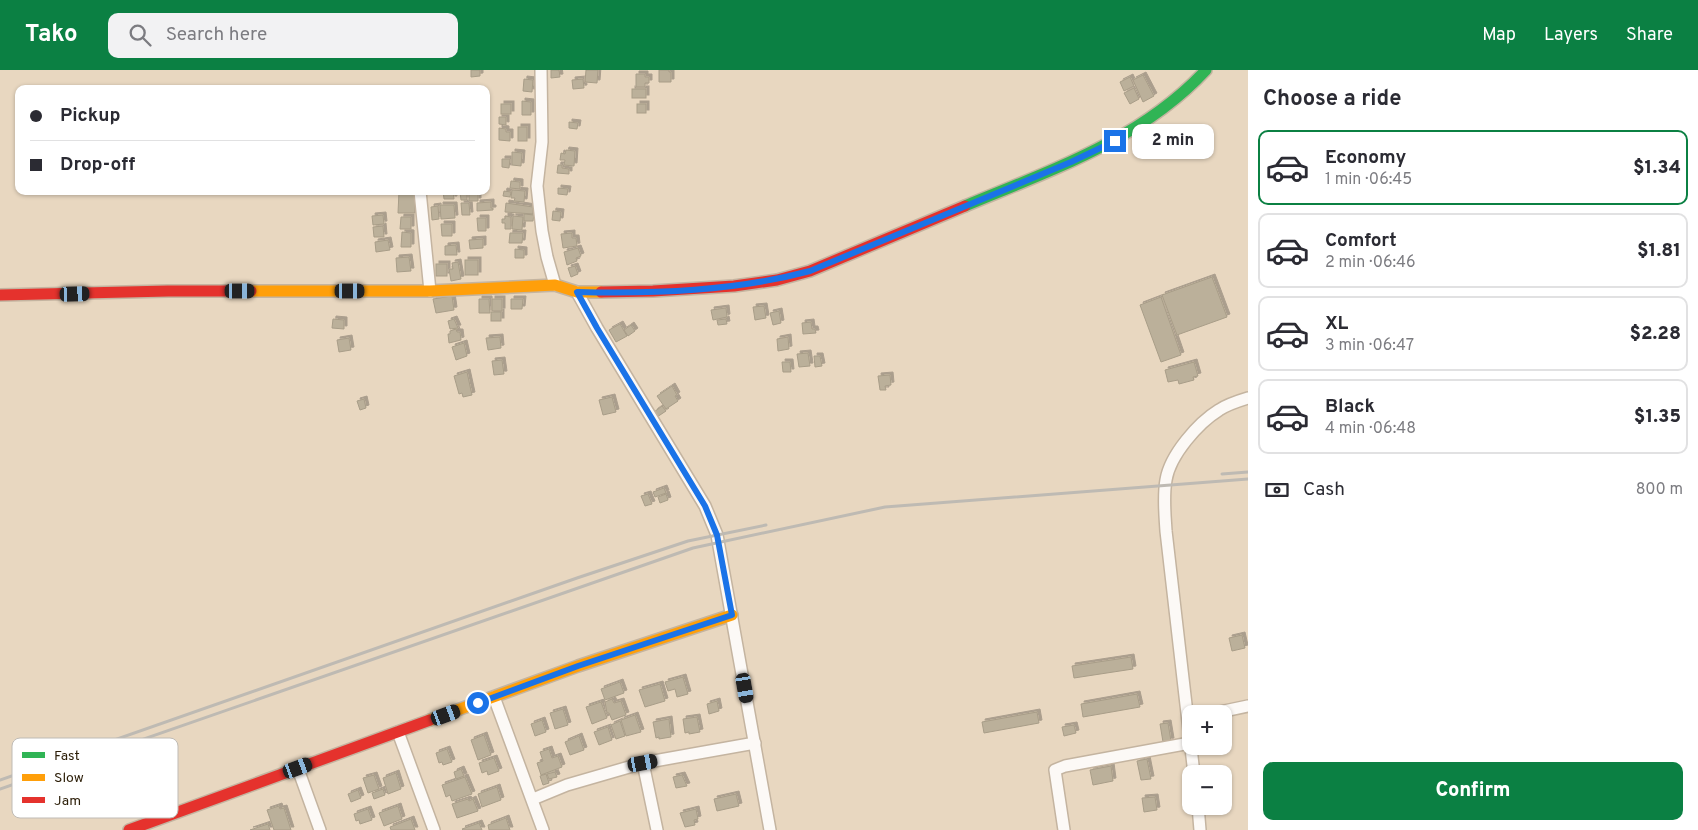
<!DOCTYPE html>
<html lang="en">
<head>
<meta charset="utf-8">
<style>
	:root { --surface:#fff; --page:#f2f2f3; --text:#2b2b33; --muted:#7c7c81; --line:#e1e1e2; --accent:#0b8043 }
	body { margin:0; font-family:Overpass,sans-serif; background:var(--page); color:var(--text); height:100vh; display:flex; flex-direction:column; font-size:19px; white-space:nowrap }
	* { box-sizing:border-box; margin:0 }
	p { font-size:16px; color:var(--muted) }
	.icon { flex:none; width:28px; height:28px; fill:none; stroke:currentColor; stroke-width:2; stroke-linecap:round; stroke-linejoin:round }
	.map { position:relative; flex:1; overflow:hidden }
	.details { display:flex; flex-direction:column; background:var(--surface); width:450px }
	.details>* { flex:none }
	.hud { position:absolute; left:15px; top:15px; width:475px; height:110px; border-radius:10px; box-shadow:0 1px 4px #0004; display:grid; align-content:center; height:110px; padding:0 15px; background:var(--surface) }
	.buttons { position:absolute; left:1182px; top:635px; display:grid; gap:10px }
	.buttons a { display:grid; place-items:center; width:50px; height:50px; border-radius:10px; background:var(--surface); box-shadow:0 1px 4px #0004; font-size:25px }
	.end { position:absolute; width:22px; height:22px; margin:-11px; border:6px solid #1a73e8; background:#fff; box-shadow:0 0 0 2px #fff }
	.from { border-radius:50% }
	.bubble { position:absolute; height:35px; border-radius:10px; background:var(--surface); box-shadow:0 1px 4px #0004; font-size:16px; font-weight:800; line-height:35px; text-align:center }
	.car { position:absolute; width:15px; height:30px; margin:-15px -8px; border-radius:6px; box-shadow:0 0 4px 1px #0007; background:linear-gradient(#222 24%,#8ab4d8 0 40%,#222 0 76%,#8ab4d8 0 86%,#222 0) }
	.hud b { display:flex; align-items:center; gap:18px; height:48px; font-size:19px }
	.hud b+b { border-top:1px solid var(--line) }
	.hud i { width:12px; height:12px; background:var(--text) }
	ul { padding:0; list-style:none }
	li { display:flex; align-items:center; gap:15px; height:75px; margin:0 10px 8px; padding:0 5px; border:2px solid var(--line); border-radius:10px }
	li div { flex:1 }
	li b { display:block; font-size:19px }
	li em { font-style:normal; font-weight:800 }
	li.active { border-color:var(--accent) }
	li>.icon { width:45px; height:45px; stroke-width:1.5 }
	h2 { padding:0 15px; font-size:22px; line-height:60px }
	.pay { display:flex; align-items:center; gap:12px; height:55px; padding:0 15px; font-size:19px }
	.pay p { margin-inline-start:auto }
	.button { display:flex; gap:10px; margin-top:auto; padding:10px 15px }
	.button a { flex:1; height:58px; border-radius:10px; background:var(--accent); color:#fff; font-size:20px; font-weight:800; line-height:58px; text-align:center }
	header { display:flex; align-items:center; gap:30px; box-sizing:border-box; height:70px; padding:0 25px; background:var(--accent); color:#fff }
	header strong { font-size:24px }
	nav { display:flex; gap:28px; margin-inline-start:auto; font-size:18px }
	.search { width:350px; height:45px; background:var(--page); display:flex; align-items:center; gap:12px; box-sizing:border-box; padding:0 18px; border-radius:10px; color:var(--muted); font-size:19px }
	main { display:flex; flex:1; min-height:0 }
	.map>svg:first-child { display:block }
	.building { fill:#bbb09a; stroke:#a89d88; filter:url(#shadow) }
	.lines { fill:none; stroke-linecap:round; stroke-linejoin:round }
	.street-casing { stroke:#c4b4a0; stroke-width:14 }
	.fast-casing { stroke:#c4b4a0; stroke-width:14 }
	.slow-casing { stroke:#c4b4a0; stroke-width:14 }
	.jam-casing { stroke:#c4b4a0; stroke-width:14 }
	.street { stroke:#fcf9f6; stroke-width:11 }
	.fast { stroke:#30b455; stroke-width:11 }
	.slow { stroke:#ff9f0a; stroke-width:11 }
	.jam { stroke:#e5322d; stroke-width:11 }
	.rail { stroke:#bebab3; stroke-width:3 }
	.route { stroke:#1a73e8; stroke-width:6 }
	.key { fill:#fff; stroke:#bfbbb5; stroke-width:1 }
	.key-label { font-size:14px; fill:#2b1d07 }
</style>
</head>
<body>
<header>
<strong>Tako</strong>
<div class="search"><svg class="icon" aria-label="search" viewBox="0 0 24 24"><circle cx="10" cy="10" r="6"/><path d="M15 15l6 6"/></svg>Search here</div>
<nav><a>Map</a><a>Layers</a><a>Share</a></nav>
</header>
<main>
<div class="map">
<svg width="1248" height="760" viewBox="0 0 1248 760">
	<defs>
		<filter id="shadow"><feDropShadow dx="3" dy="-3" stdDeviation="0" flood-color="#0004"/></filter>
	</defs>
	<rect width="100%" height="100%" fill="#e8d7c0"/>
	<g class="building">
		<path d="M 471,0 L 480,0 L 480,6 L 471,7 Z"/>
		<path d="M 551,0 L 559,0 L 560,7 L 551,8 Z"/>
		<path d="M 586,0 L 598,0 L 597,13 L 585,12 Z"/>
		<path d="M 659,0 L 669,0 L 669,2 L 671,2 L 671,12 L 659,12 Z"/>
		<path d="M 636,4 L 645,4 L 645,7 L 649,7 L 649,13 L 645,13 L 645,17 L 636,17 Z"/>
		<path d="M 1143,5 L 1154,26 L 1143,32 L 1133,10 Z"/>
		<path d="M 1130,7 L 1134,16 L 1124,21 L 1120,12 Z"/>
		<path d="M 524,9 L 533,10 L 532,22 L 523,21 Z"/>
		<path d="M 583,9 L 584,18 L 573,19 L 572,10 Z"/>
		<path d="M 1134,18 L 1139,29 L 1130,34 L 1124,23 Z"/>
		<rect x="632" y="19" width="14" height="9"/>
		<path d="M 522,31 L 531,32 L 531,45 L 522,45 Z"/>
		<rect x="501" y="34" width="10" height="10"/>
		<rect x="637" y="34" width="9" height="9"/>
		<path d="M 499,47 L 506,47 L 506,55 L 499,54 Z"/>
		<path d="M 569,52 L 578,53 L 577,59 L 569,58 Z"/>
		<rect x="518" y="57" width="9" height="14"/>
		<path d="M 499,58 L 506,59 L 506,62 L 510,62 L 510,71 L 499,70 Z"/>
		<path d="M 566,80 L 575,81 L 574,96 L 564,95 L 565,90 L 560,90 L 561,83 L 565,84 Z"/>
		<path d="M 512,82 L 522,83 L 521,96 L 512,95 Z"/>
		<path d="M 502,89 L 510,89 L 509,98 L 502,97 Z"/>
		<path d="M 558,95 L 562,95 L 562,98 L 569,99 L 569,104 L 557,103 Z"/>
		<path d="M 511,111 L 520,112 L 520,119 L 510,118 Z"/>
		<path d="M 558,118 L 568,119 L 567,125 L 558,124 Z"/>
		<path d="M 512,120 L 525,121 L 524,132 L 514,131 L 515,128 L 511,128 Z"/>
		<path d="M 399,121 L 415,121 L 415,143 L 398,143 Z"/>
		<path d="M 443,121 L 453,121 L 454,129 L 444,129 Z"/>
		<path d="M 504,121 L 511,122 L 510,127 L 503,126 Z"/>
		<path d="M 460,122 L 467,122 L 467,130 L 461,130 Z"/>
		<path d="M 478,123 L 478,131 L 469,131 L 469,124 Z"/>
		<path d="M 491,132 L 491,138 L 493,138 L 493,140 L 477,141 L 477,133 Z"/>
		<path d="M 461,133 L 469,133 L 470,145 L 462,145 Z"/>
		<path d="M 506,133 L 533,137 L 533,144 L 505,142 Z"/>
		<path d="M 440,135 L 454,135 L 455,148 L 441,149 Z"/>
		<path d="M 438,136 L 439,149 L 432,150 L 431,137 Z"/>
		<path d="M 553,141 L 561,142 L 560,151 L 552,150 Z"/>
		<path d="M 524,144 L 534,145 L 533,151 L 524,151 Z"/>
		<path d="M 383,145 L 384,154 L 373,155 L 372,146 Z"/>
		<path d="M 505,146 L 511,147 L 511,159 L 505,159 L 505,153 L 502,153 L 502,149 L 505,149 Z"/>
		<path d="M 513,146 L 523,147 L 522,160 L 512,159 Z"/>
		<path d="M 401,147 L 411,147 L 411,159 L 400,159 Z"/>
		<path d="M 477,148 L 486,148 L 486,161 L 478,161 Z"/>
		<path d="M 441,154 L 452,154 L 452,166 L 442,166 Z"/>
		<path d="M 383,156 L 384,167 L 374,167 L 373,157 Z"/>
		<path d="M 402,162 L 411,163 L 411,177 L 401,177 Z"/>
		<path d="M 510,163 L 523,163 L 522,173 L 509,173 Z"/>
		<path d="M 572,163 L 572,168 L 576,168 L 577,176 L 563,178 L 561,164 Z"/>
		<path d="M 483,169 L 483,178 L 470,179 L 469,170 Z"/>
		<path d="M 388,170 L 390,180 L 376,182 L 375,172 Z"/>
		<path d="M 456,175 L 457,185 L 445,185 L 445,176 Z"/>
		<path d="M 578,178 L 581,186 L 576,188 L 577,191 L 567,195 L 564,182 Z"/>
		<path d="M 515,179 L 524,180 L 524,188 L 515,188 Z"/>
		<path d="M 409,187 L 411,201 L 397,202 L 396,188 Z"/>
		<rect x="465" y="190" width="13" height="15"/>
		<path d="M 458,192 L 461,209 L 451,211 L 449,199 L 453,199 L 452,193 Z"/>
		<rect x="436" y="194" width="11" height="12"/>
		<path d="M 575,196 L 578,204 L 571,207 L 568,198 Z"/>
		<path d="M 1212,207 L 1227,247 L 1177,265 L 1162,225 Z"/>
		<path d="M 452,226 L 454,240 L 436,243 L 433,229 Z"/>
		<path d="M 1161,227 L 1181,285 L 1161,292 L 1140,235 Z"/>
		<path d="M 479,229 L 489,229 L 490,243 L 479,243 Z"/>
		<rect x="492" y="229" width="10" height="12"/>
		<path d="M 511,229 L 523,229 L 522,239 L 511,239 Z"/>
		<path d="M 764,236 L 766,248 L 755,250 L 753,237 Z"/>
		<path d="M 726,238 L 727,247 L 713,250 L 711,240 Z"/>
		<path d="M 779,241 L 781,253 L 773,255 L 770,243 Z"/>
		<rect x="491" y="242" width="10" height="9"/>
		<path d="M 333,249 L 344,250 L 344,259 L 332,258 Z"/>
		<path d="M 454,249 L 458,258 L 450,259 L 448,251 Z"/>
		<path d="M 726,249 L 727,254 L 718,255 L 717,250 Z"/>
		<path d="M 811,252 L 812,259 L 815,259 L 816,263 L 803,264 L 802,253 Z"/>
		<path d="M 620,254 L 627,266 L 616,272 L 609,260 Z"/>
		<path d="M 631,255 L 635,261 L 628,266 L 624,260 Z"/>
		<path d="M 456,259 L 457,262 L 460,262 L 461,270 L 449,273 L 448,264 L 450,264 L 450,261 Z"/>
		<path d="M 500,267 L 501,278 L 488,280 L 486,268 Z"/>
		<path d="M 788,267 L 789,279 L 778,281 L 777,269 Z"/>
		<path d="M 349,268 L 351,280 L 339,282 L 337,270 Z"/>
		<path d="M 464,273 L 467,286 L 456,290 L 452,277 Z"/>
		<path d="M 808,283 L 810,296 L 799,297 L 797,284 Z"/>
		<path d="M 814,286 L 820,286 L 822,296 L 815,297 Z"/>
		<path d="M 502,290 L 504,304 L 494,305 L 492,291 Z"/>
		<path d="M 782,292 L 790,292 L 791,302 L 783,302 Z"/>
		<path d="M 1194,292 L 1198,306 L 1193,307 L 1194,310 L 1179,314 L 1178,310 L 1168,312 L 1165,300 Z"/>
		<path d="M 467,302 L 472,325 L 463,327 L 462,323 L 459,324 L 454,306 Z"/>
		<path d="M 890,305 L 891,315 L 885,316 L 886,320 L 880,320 L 878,306 Z"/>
		<path d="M 672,316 L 677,325 L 675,326 L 678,331 L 666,339 L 657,326 Z"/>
		<path d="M 612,327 L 616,342 L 603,345 L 599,330 Z"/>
		<path d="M 364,329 L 366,338 L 360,340 L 357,331 Z"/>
		<path d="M 662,336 L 666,341 L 657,347 L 654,342 Z"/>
		<path d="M 664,418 L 666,423 L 655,427 L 653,422 Z"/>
		<path d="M 648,424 L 652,434 L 645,436 L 641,426 Z"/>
		<path d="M 666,424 L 668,430 L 660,433 L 658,427 Z"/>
		<path d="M 1242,565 L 1245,578 L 1232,581 L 1229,568 Z"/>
		<path d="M 1131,587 L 1133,599 L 1074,608 L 1072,596 Z"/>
		<path d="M 683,607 L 688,624 L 677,627 L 675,619 L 668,621 L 665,612 Z"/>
		<path d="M 620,612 L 624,623 L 605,630 L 601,619 Z"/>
		<path d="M 660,614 L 665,631 L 645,637 L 639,620 Z"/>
		<path d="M 1137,624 L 1140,637 L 1083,647 L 1081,634 Z"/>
		<path d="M 612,629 L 614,633 L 621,631 L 626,645 L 612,650 L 609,643 L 607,643 L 605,632 Z"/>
		<path d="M 717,631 L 719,641 L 709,644 L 707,634 Z"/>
		<path d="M 601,632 L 607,648 L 592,654 L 586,637 Z"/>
		<path d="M 563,639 L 568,655 L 555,659 L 550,643 Z"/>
		<path d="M 1037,642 L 1039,653 L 984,663 L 982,652 Z"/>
		<path d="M 635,645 L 641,662 L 626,666 L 621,650 Z"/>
		<path d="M 697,647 L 700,662 L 689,664 L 689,662 L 685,663 L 683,649 Z"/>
		<path d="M 669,649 L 671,667 L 659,669 L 659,667 L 656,668 L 653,652 Z"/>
		<path d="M 542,650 L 546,662 L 535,666 L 531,654 Z"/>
		<path d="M 620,651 L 625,666 L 616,669 L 611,655 Z"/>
		<path d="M 1168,653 L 1171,671 L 1163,672 L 1160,654 Z"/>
		<path d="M 1074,655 L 1076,663 L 1064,666 L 1062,657 Z"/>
		<path d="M 608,657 L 612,670 L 599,675 L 594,662 Z"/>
		<path d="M 484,665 L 491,685 L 478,690 L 471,670 Z"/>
		<path d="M 579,666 L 584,680 L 570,685 L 565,672 Z"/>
		<path d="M 447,679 L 452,692 L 443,695 L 442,692 L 439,693 L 436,683 Z"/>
		<path d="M 549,679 L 552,688 L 558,686 L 562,697 L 541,705 L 537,693 L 543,691 L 540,682 Z"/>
		<path d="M 494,688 L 499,701 L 488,705 L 487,701 L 482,703 L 479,693 Z"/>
		<path d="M 1147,689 L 1151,709 L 1141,710 L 1137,691 Z"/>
		<path d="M 1111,696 L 1113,711 L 1093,715 L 1090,700 Z"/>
		<path d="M 461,699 L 464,706 L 456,709 L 454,702 Z"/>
		<path d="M 555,702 L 557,707 L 549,709 L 547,704 Z"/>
		<path d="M 396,703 L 401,719 L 388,724 L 383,708 Z"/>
		<path d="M 546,704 L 549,713 L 543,715 L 540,706 Z"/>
		<path d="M 374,705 L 379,719 L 368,723 L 363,708 Z"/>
		<path d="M 682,705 L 687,716 L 676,718 L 673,707 Z"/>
		<path d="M 465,707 L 472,724 L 452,731 L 450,725 L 446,727 L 442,715 Z"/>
		<path d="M 497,717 L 501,730 L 482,737 L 478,724 Z"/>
		<path d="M 383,719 L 385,725 L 374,729 L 372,723 Z"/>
		<path d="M 358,720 L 361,728 L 351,732 L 348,724 Z"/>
		<path d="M 736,724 L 739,736 L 717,741 L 714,729 Z"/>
		<path d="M 1155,727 L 1157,740 L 1144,742 L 1142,728 Z"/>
		<path d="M 468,729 L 469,731 L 473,729 L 478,741 L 457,748 L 452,734 Z"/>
		<path d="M 279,736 L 280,739 L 284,738 L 291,760 L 274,760 L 267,740 Z"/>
		<path d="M 398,736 L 402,749 L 384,756 L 379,743 Z"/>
		<path d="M 368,739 L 372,750 L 360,754 L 359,750 L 356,751 L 354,744 Z"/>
		<path d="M 696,739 L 698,749 L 694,750 L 695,755 L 685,757 L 680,743 Z"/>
		<path d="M 506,748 L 510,760 L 489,760 L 488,755 Z"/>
		<path d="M 411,749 L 415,760 L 391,760 L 390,757 Z"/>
		<path d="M 479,753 L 482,760 L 463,760 L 462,759 Z"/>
		<path d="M 268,754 L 270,760 L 250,760 Z"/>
	</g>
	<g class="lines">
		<g class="street-casing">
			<g id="street">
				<path d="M 541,0 L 542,72 L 537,116 L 542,161 L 547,187 L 555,215"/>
				<path d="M 420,121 L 430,221"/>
				<path d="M 577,222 L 597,258 L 705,436 L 717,465 L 770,760"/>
				<path d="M 494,627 L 543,760"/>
				<path d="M 1210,644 L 1248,636"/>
				<path d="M 398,662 L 434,760"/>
				<path d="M 643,693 L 657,760"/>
				<path d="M 298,699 L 320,760"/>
				<path d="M 1194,704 L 1166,461 C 1165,444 1163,427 1166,410 C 1170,385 1198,353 1219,340 C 1228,334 1238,331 1248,328"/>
				<path d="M 533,729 L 567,715 L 643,693 L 755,673"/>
				<path d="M 1198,736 L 1200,760"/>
				<path d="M 1064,760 L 1055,700 L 1065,696 L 1190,673"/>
			</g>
		</g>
		<g class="fast-casing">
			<path id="fast" d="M 965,136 C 1051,100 1141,70 1206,0"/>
		</g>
		<g class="slow-casing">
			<g id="slow">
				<path d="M 251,221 L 430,221 L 555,215 L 577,222 L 601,222"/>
				<path d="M 430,650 L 578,596 L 732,545"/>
			</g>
		</g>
		<g class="jam-casing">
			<g id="jam">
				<path d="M 601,222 L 653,221 L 734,216 L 777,210 L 810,201 L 965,136"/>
				<path d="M 0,225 L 168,221 L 251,221"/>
				<path d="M 129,760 L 430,650"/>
			</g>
		</g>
		<use href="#street" class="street"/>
		<use href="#fast" class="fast"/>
		<use href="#slow" class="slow"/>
		<use href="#jam" class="jam"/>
		<g class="rail">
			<path d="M 1222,404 L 1248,402"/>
			<path d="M 0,710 L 577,508 L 688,471 L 766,455"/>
			<path d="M 0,719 L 693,478 L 885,437 L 1248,409"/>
		</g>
	</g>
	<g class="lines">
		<path class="route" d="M 478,633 L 578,596 L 732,545 L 717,465 L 705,436 L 597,258 L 577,222 C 655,224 735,221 810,201 L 1071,92 L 1115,71"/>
	</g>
	<rect x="12" y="668" width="166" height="80" rx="8" class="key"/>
	<rect x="22" y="682" width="23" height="6" fill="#30b455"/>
	<rect x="22" y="704" width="23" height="7" fill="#ff9f0a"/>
	<rect x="22" y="727" width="23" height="6" fill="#e5322d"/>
	<g class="key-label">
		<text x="54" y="690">Fast</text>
		<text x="54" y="712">Slow</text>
		<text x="54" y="735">Jam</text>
	</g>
</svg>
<div class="buttons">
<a>+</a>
<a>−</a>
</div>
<i class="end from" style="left:478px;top:633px"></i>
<i class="end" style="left:1115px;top:71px"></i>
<div class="bubble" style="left:1132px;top:54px;width:82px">2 min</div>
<i class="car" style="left:240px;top:221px;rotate:90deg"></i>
<i class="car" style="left:350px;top:221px;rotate:90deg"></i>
<i class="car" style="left:75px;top:224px;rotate:88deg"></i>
<i class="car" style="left:745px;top:618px;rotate:170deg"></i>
<i class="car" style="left:446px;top:645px;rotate:70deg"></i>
<i class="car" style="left:643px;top:693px;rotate:80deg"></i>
<i class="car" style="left:298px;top:698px;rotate:70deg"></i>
<div class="hud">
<b><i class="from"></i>Pickup</b>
<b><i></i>Drop-off</b>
</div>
</div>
<section class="details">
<h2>Choose a ride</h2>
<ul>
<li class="active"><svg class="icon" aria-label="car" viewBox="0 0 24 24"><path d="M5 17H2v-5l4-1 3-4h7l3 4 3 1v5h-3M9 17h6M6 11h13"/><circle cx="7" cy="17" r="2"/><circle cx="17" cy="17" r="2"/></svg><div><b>Economy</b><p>1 min · 06:45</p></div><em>$1.34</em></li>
<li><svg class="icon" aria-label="car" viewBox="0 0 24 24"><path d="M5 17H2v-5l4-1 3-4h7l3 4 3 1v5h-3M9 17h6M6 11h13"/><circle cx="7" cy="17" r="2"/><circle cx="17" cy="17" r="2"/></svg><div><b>Comfort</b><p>2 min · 06:46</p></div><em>$1.81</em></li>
<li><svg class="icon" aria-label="car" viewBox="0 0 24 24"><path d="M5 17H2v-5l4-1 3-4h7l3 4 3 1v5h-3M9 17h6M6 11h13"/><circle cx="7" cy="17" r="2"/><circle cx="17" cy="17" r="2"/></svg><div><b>XL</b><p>3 min · 06:47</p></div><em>$2.28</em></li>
<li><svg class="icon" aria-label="car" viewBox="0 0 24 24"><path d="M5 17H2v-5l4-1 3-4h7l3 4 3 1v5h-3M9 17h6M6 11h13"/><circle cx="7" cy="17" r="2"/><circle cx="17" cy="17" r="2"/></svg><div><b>Black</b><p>4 min · 06:48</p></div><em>$1.35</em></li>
</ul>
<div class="pay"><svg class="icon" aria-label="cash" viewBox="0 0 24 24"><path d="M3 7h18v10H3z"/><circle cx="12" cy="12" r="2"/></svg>Cash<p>800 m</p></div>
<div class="button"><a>Confirm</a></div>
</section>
</main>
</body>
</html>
